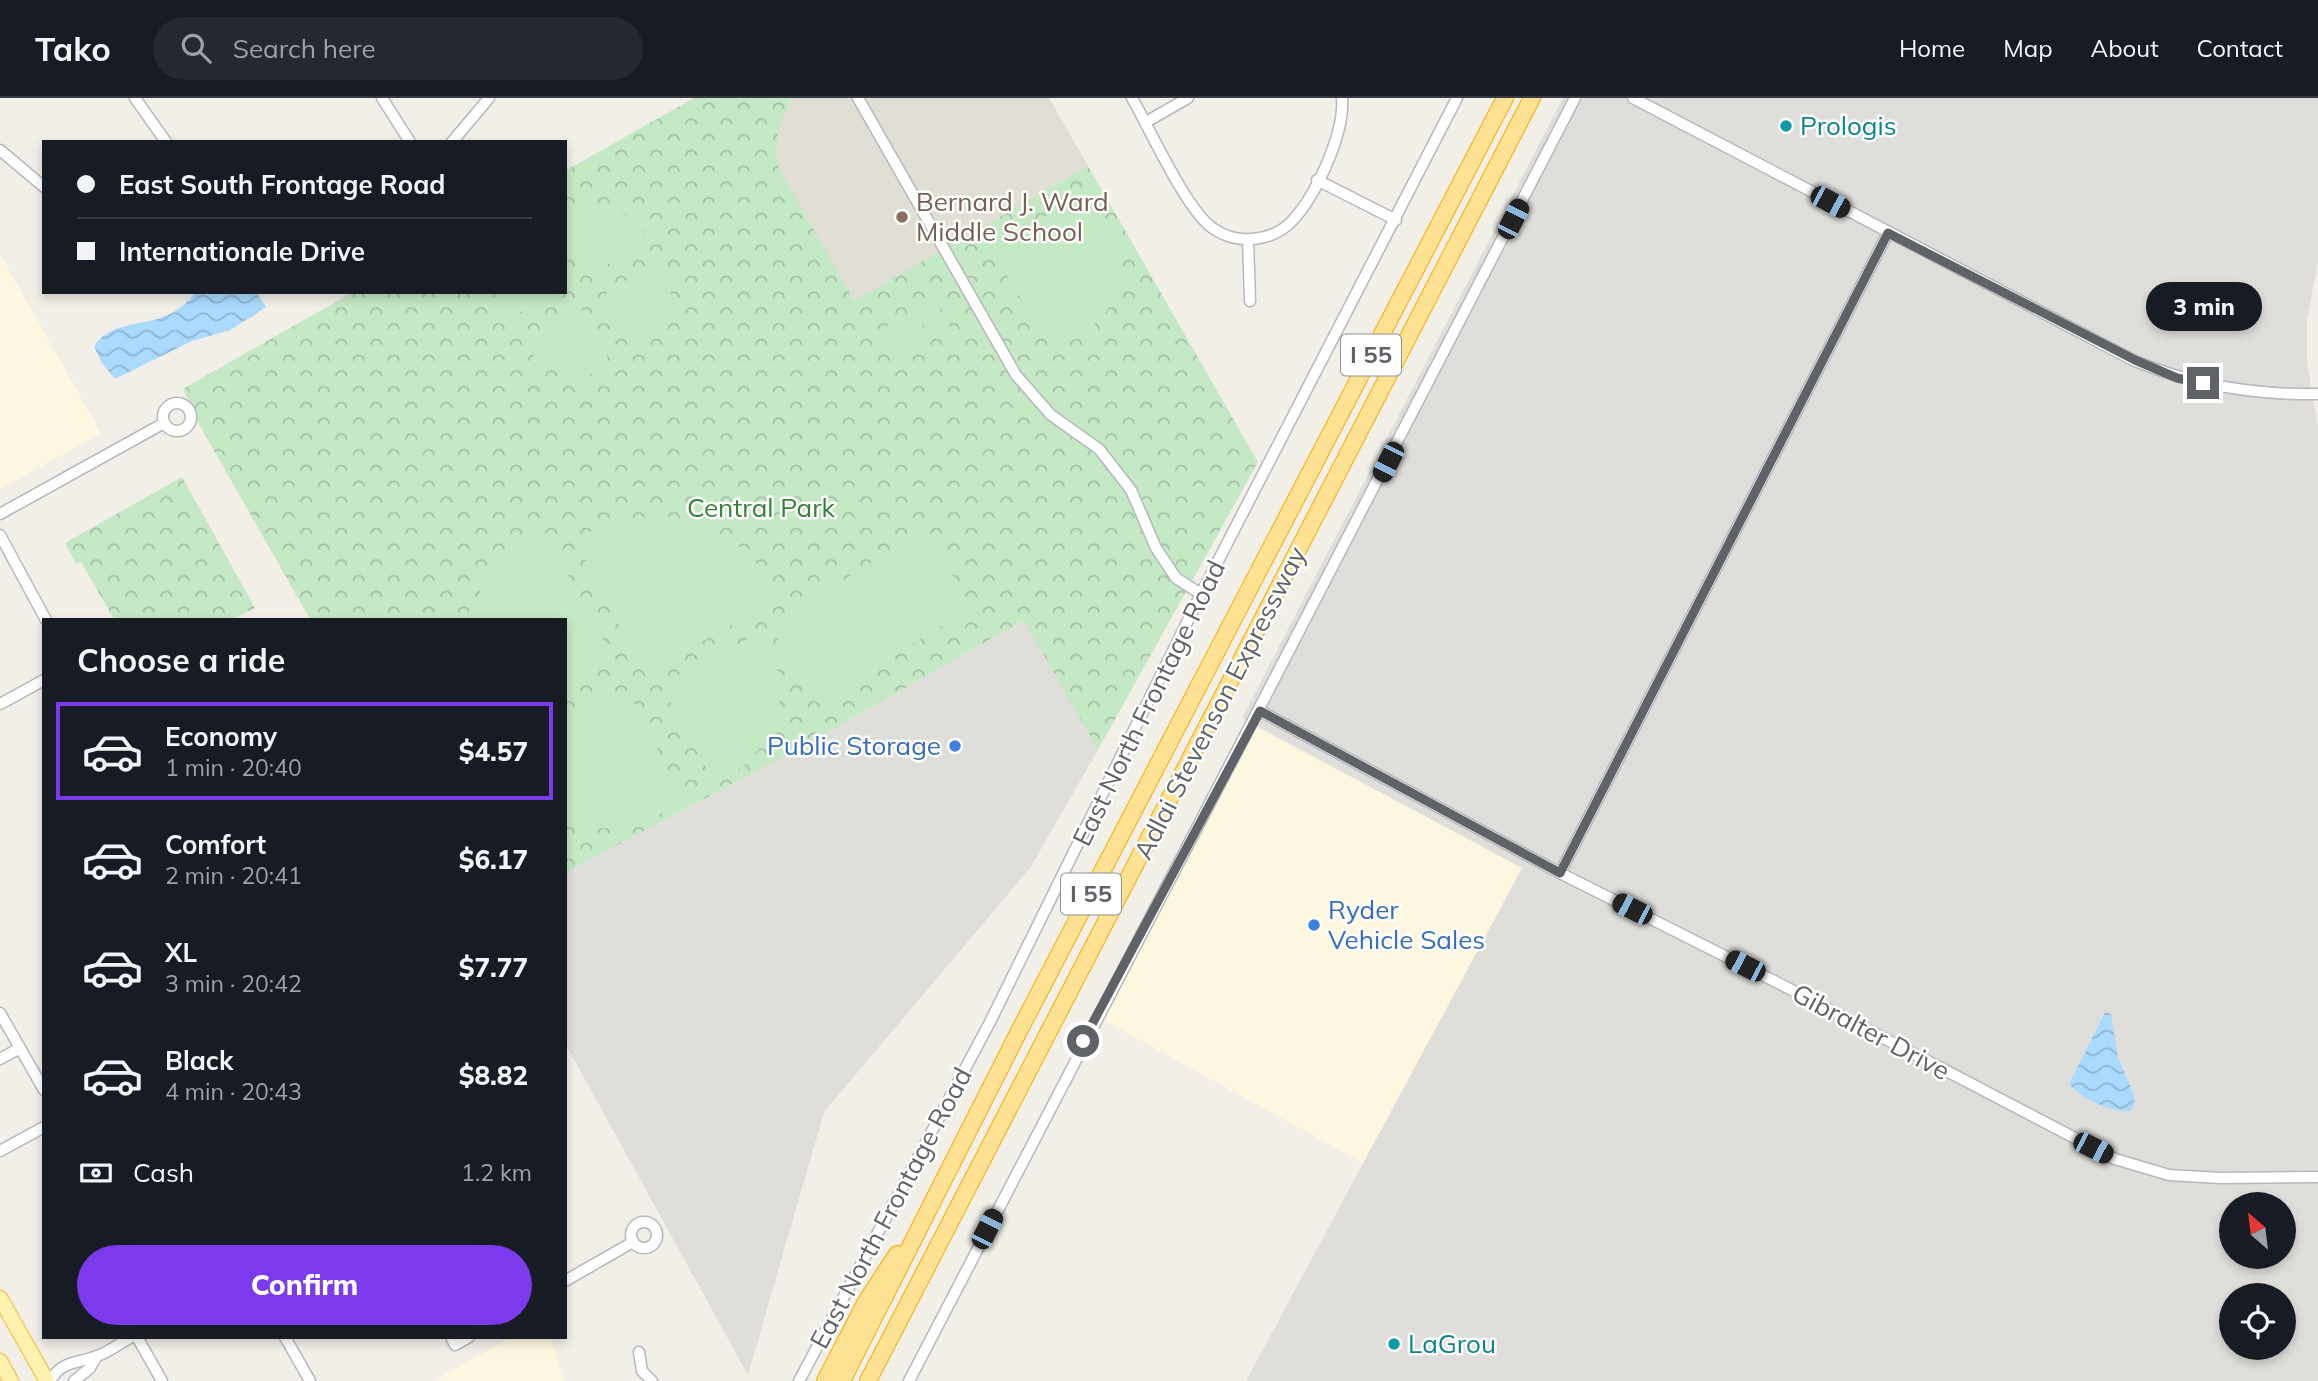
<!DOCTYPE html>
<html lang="en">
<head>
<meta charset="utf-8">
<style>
	:root { --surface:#171b24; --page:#242831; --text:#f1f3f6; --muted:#9ea1a6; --line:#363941; --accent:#7c3aed }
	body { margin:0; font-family:Mulish,sans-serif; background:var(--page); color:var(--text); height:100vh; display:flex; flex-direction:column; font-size:26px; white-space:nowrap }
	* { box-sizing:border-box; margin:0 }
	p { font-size:23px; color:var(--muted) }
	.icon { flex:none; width:38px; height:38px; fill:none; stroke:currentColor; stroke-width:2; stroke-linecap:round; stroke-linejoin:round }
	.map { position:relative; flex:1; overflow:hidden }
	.side { position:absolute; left:42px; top:520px; width:525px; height:721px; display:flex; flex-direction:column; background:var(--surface); border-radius:0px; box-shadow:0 4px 10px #0003 }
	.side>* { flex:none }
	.guide { position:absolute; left:42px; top:42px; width:525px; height:154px; border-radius:0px; box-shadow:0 4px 10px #0003; display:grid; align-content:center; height:154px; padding:0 35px; background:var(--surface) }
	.needle { width:46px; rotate:332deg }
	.tools { position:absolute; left:2219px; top:1094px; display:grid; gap:14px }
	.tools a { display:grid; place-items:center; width:77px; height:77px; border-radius:50%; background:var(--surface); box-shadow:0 4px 10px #0003; font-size:35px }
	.end { position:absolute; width:32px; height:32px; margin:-16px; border:9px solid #5f6368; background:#fff; box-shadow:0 0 0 4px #fff }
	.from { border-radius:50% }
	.bubble { position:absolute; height:49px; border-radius:24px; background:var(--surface); box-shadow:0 4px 10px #0003; font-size:23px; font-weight:800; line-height:49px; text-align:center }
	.car { position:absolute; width:21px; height:42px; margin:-21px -10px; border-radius:9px; box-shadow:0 0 5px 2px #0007; background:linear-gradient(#222 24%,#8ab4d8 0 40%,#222 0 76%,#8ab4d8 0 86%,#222 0) }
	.guide b { display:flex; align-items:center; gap:24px; height:66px; font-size:26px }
	.guide b+b { border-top:2px solid var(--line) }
	.guide i { width:18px; height:18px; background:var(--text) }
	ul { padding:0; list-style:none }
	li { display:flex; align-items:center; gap:21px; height:98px; margin:0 14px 10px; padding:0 21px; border:4px solid transparent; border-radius:0px }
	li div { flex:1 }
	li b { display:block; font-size:26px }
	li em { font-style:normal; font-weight:800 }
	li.active { border-color:var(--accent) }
	li>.icon { width:63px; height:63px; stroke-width:1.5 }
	h2 { padding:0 35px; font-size:32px; line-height:84px }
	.pay { display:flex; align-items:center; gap:18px; height:77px; padding:0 35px; font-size:26px }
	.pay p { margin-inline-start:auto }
	.button { display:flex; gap:14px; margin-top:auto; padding:14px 35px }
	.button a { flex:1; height:80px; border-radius:42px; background:var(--accent); color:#fff; font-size:28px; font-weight:800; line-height:80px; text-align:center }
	header { display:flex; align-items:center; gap:42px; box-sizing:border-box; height:98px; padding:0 35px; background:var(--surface); border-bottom:2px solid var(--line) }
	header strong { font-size:33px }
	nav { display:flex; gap:38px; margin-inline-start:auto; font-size:24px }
	.search { width:490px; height:63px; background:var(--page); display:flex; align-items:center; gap:18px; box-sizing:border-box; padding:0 24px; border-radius:38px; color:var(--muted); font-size:26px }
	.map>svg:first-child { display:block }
	.commercial { fill:#fef7e0 }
	.industrial { fill:#e0deda; fill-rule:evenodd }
	.education { fill:#e1ded6 }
	.park { fill:url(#park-crowns) }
	.pitch { fill:#c5e8c5 }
	.water { fill:url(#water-waves) }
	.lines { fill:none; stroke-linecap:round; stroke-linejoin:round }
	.minor-casing { stroke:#b5b8bc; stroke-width:13 }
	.major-casing { stroke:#f2c960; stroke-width:17 }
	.highway-casing { stroke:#f9ab00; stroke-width:18 }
	.minor { stroke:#fff; stroke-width:10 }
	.major { stroke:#fff2af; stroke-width:14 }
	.highway { stroke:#fde293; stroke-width:16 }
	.route { stroke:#5f6368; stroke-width:9 }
	.culture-dot { fill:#0f9aa8; stroke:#fff; stroke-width:2.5 }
	.education-dot { fill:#8d6e63; stroke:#fff; stroke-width:2.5 }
	.shop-dot { fill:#3f7fe0; stroke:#fff; stroke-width:2.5 }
	.labels { text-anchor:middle; stroke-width:5; stroke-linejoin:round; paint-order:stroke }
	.shield { fill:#fff; stroke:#8f9295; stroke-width:2 }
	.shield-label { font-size:24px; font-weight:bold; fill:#5f6368 }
	.culture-label { font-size:26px; fill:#0d838f; stroke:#fff; text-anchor:start }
	.education-label { font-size:26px; fill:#785e54; stroke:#fff; text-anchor:start }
	.park-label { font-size:26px; fill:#348238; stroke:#fff }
	.street-label { font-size:26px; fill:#5f6368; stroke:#fff }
	.shop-label { font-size:26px; fill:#366cbe; stroke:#fff; text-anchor:end }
</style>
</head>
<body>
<header>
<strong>Tako</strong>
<div class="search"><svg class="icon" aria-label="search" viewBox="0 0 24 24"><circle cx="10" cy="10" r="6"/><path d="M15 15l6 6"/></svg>Search here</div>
<nav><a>Home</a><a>Map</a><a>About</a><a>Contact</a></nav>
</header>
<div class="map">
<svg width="2318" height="1283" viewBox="0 0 2318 1283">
	<defs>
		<pattern id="park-crowns" width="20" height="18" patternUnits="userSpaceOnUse" patternTransform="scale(1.75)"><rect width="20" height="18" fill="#c5e8c5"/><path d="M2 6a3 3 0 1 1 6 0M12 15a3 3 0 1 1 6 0" fill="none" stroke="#a3c0a4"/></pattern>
		<pattern id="water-waves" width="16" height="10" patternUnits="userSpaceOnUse" patternTransform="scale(1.75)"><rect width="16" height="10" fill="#aadaff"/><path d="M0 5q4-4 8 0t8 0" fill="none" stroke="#8eb4d2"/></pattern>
	</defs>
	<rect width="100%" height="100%" fill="#f1efe8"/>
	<g class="commercial">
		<path d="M 0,156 L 101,335 L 0,391 Z"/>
		<path d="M 1257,630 L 1523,770 L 1363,1065 L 1102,921 Z"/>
		<path d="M 512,1239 L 550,1239 L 564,1283 L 433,1283 Z"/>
	</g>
	<g class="industrial">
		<path d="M 1563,0 L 2318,0 L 2318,164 L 2307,222 L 2307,265 L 2318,329 L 2318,1283 L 1246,1283 L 1522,770 L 1242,620 ZM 2231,1106 L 2284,1106 L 2284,1158 L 2231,1158 ZM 2231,1197 L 2284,1197 L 2284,1250 L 2231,1250 Z"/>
		<path d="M 1024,522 L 1098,652 L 1030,770 L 824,1014 L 748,1277 L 565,945 L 565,775 L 811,644 Z"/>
	</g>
	<path class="education" d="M 792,0 L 1049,0 L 1088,68 L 854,204 L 779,70 L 774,52 L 776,33 Z"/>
	<g class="park">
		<path d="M 694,0 L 792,0 C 780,25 772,42 779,70 L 854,203 L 1088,68 L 1258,364 L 1098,652 L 1024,522 L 811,644 L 565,775 L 565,522 L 310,521 L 196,321 L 196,316 L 183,291 L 353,194 L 565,194 L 565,73 Z"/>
		<path d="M 182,379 L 255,510 L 233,521 L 114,521 L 81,464 L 76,466 L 65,445 Z"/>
	</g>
	<g class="pitch">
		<path d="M 1084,96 C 1144,154 1130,222 1052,252 L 997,161 L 1004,142 Z"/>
		<path d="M 598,106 C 619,111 631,118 645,135 L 626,156 L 594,174 L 584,171 L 567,139 L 565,114 L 579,108 Z"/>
		<path d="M 664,168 C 678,202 671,228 643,251 L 624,234 L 605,202 L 607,194 L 639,175 Z"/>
		<path d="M 500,194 L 560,194 L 532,211 L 508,217 Z"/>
		<path d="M 934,201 L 952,233 L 937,242 L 919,210 Z"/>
		<path d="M 577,211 L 583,212 L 604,246 L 610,270 C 576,285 550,278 527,250 L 545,229 Z"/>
		<path d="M 914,212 L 932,244 L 917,253 L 899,221 Z"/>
		<path d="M 895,224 L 913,255 L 898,263 L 880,232 Z"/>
		<path d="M 668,418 C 731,436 745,446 782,499 L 653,571 L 637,562 L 575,441 L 619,421 Z"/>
		<path d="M 542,430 L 605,545 L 597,572 L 565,587 L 565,522 L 470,521 C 484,474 503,458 542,430 Z"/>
		<path d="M 925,432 L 972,509 L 817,605 L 769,527 Z"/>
		<path d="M 765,532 C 794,604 781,645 716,688 L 667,599 L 672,581 Z"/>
		<path d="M 616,594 L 635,606 L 683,702 C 645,727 610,741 565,720 L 565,619 L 602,597 Z"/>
	</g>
	<g class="water">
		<path d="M 196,194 L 256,194 L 266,209 L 230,232 L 192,243 L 115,281 L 102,265 L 94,248 C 110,224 142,228 165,218 C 177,214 188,204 196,194 Z"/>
		<path d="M 2105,914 L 2111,916 L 2118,960 L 2133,994 L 2135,1006 L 2130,1013 C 2112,1015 2080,1000 2069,986 Z"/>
	</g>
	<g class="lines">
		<g class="minor-casing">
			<g id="minor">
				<path d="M 135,0 L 166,44"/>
				<path d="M 382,0 L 410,44"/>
				<path d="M 858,0 L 1016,277 L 1051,317 L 1099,351 L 1131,392 L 1156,450 L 1176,480 L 1201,496"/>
				<path d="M 1132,0 C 1150,31 1187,114 1214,131 C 1237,147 1273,144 1293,122 C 1316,97 1345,35 1342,0"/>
				<path d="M 1633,0 L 2135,263 C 2193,287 2255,297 2318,296"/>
				<path d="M 1146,24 L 1188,0"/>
				<path d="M 452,44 L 489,0"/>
				<path d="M 0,52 L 44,89"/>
				<path d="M 1317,82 L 1396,122"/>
				<path d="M 1248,142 L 1250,203"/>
				<circle cx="177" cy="319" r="14"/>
				<path d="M 0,416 L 164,325"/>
				<path d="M 0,437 L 46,522"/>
				<path d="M 0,606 L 44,582"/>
				<path d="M 1260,613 L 1560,775 L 1786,889 L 2115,1061 L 2169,1077 L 2221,1080 L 2318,1079"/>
				<path d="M 1560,775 L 1888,135"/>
				<path d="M 0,915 L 44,992"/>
				<path d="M 0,961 L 20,950"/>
				<path d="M 0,1053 L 44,1029"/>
				<circle cx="644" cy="1137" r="13"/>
				<path d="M 565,1183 L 633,1144"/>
				<path d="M 137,1239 L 162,1283"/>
				<path d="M 285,1239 L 310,1283"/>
				<path d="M 451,1239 L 455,1247 L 469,1239"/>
				<path d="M 639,1254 L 642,1273 L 652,1283"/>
				<path d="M 50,1283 C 62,1262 77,1266 97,1258 C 109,1254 120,1245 131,1239"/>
				<path d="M 74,1283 L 90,1270 L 96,1259"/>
				<path d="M 799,1283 L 990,924 L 1201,496 L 1457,0"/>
				<path d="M 909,1283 C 1131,855 1355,429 1575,0"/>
			</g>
		</g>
		<g class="major-casing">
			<g id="major">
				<path d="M 0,1200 L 47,1283"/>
				<path d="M 0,1263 L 11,1283"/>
			</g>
		</g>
		<g class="highway-casing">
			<g id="highway">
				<path d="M 825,1283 L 867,1202 L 897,1156"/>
				<path d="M 842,1283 L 1017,937 L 1505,0"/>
				<path d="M 868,1283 L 1532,0"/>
			</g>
		</g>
		<use href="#minor" class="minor"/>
		<use href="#major" class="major"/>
		<use href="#highway" class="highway"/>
	</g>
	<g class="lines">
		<path class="route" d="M 1083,943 L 1260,613 L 1560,775 L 1888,135 L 2135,262 L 2177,280 L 2203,285"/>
	</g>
	<g class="culture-dot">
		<circle cx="1786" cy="28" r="7"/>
		<circle cx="1394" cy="1246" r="7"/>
	</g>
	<circle class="education-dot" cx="902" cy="119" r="7"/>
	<g class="shop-dot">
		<circle cx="955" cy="648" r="7"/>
		<circle cx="1314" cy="827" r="7"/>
	</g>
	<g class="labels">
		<g class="shield">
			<rect x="1341" y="236.5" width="60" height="41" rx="5"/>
			<rect x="1061" y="775.5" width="60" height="41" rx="5"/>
		</g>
		<g class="shield-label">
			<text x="1371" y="265">I 55</text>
			<text x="1091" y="804">I 55</text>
		</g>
		<g class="culture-label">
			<text x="1800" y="37">Prologis</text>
			<text x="1408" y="1255">LaGrou</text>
		</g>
		<g class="education-label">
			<text x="916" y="113">Bernard J. Ward<tspan x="916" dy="30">Middle School</tspan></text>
		</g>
		<g class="park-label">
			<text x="761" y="419">Central Park</text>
		</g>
		<g class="street-label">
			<text transform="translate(1149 605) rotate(-64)" y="9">East North Frontage Road</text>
			<text transform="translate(1220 605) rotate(-63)" y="9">Adlai Stevenson Expressway</text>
			<text transform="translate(1871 934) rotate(28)" y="9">Gibralter Drive</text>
			<text transform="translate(891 1110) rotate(-62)" y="9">East North Frontage Road</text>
		</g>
		<g class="shop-label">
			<text x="941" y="657">Public Storage</text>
			<text x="1328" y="821" text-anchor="start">Ryder<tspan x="1328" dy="30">Vehicle Sales</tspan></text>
		</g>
	</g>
</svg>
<div class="tools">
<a><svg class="needle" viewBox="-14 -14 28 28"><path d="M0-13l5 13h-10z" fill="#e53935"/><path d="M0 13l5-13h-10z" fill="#9ea1a6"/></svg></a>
<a><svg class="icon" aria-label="locate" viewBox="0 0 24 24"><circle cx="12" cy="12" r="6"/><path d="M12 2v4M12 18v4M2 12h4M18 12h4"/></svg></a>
</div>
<i class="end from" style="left:1083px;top:943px"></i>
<i class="end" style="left:2203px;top:285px"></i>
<div class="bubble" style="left:2146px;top:184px;width:116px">3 min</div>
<i class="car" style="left:1830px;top:104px;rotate:118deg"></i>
<i class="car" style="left:1513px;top:121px;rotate:27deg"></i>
<i class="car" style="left:1388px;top:364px;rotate:207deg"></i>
<i class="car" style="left:1632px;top:811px;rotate:297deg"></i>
<i class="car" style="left:1745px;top:868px;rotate:297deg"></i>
<i class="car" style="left:2093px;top:1050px;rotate:117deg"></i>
<i class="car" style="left:987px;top:1131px;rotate:27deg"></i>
<div class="guide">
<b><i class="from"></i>East South Frontage Road</b>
<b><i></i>Internationale Drive</b>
</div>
<section class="side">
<h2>Choose a ride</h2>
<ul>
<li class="active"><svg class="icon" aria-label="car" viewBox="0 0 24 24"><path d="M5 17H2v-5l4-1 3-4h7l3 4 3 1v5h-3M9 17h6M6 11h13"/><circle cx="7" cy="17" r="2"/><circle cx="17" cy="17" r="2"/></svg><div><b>Economy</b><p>1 min · 20:40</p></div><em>$4.57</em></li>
<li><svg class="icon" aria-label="car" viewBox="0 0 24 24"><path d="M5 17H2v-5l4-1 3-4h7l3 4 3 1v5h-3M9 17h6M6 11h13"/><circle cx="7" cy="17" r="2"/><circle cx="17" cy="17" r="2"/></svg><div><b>Comfort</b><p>2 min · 20:41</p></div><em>$6.17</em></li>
<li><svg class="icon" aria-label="car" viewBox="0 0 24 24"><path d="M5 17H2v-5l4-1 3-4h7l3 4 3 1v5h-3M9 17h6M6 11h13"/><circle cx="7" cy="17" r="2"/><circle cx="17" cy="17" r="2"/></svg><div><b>XL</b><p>3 min · 20:42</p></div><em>$7.77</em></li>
<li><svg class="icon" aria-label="car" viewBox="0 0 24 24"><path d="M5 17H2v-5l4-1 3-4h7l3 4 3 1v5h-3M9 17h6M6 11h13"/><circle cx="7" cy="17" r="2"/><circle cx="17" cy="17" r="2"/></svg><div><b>Black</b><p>4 min · 20:43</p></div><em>$8.82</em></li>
</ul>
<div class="pay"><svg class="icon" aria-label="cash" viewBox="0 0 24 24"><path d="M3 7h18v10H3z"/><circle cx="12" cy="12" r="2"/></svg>Cash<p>1.2 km</p></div>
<div class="button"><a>Confirm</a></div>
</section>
</div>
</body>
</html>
